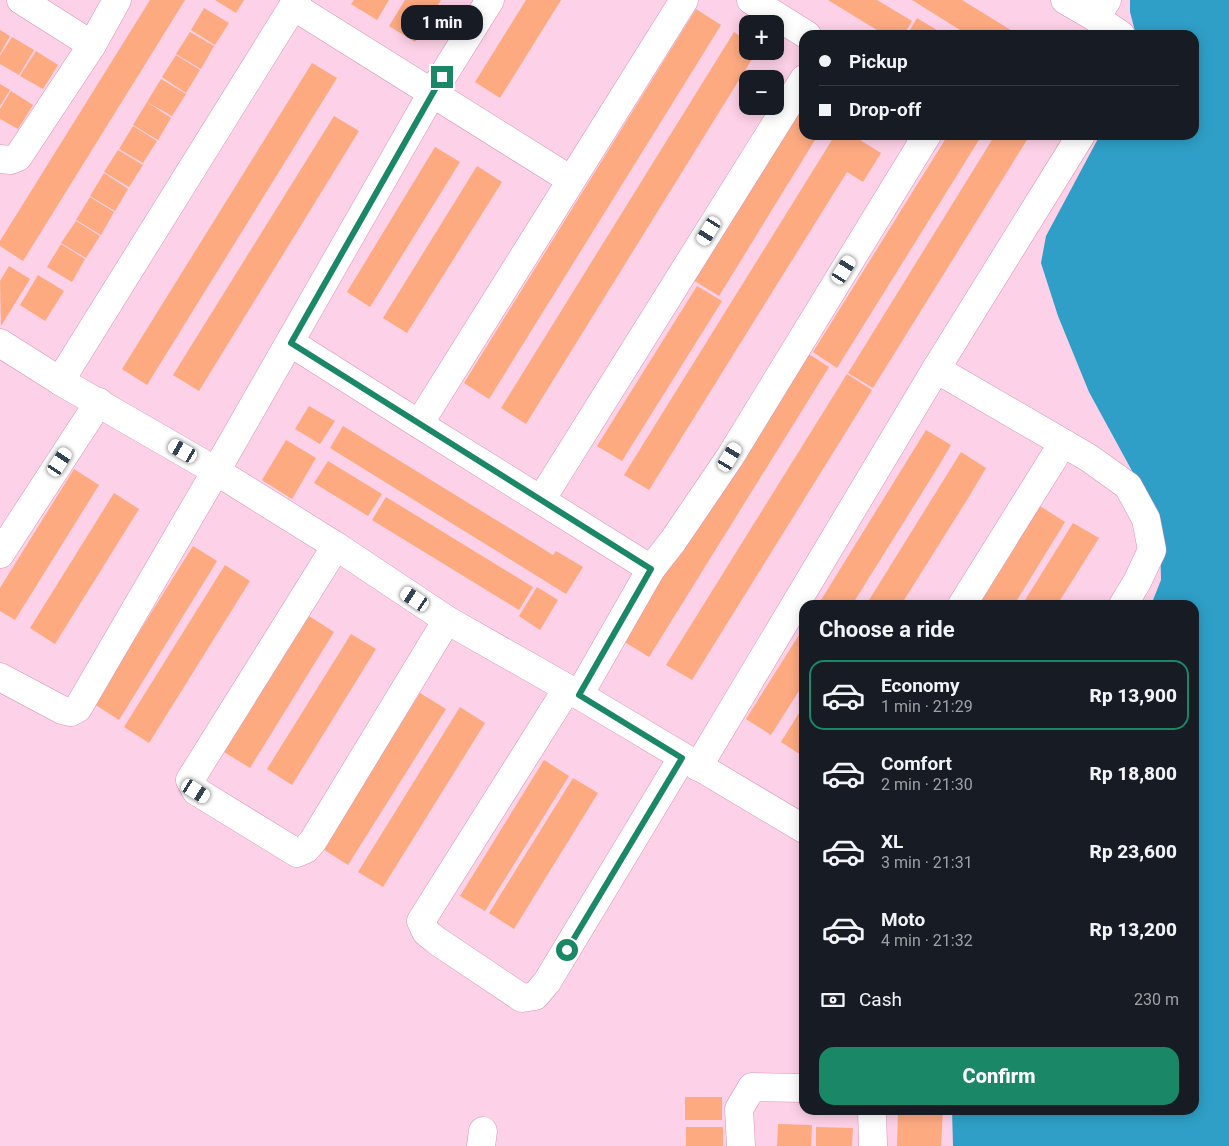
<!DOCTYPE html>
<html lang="en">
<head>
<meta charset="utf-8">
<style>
	:root { --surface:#171b24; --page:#20242c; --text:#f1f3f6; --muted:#9ea1a6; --line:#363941; --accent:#1a8867 }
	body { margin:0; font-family:Roboto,sans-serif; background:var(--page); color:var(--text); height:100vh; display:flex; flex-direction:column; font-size:19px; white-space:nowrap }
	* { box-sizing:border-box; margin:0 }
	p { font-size:16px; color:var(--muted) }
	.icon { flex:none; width:28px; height:28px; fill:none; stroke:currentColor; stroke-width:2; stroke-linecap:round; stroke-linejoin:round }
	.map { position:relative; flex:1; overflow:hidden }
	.sheet { position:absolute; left:799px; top:600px; width:400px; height:515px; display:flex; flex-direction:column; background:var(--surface); border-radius:15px; box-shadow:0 2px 12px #0003 }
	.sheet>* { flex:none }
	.hud { position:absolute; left:799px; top:30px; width:400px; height:110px; border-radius:15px; box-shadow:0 2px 12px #0003; display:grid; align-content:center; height:110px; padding:0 20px; background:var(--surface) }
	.controls { position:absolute; left:739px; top:15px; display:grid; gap:10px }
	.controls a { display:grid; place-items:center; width:45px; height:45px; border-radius:10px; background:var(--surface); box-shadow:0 2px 12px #0003; font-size:25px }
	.end { position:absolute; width:22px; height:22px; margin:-11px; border:6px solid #1a8867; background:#fff; box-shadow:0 0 0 2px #fff }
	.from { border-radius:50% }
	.bubble { position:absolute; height:35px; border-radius:15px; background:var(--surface); box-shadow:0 2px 12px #0003; font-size:16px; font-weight:800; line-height:35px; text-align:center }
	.car { position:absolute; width:15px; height:30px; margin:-15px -8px; border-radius:6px; box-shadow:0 0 4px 1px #0007; background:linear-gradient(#fff 24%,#345 0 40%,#fff 0 76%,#345 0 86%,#fff 0) }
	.hud b { display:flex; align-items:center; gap:18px; height:48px; font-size:19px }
	.hud b+b { border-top:1px solid var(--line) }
	.hud i { width:12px; height:12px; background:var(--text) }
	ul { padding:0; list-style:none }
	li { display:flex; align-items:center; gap:15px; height:70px; margin:0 10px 8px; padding:0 10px; border:2px solid transparent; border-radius:15px }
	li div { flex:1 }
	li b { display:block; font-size:19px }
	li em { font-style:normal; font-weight:800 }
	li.selected { border-color:var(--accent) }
	li>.icon { width:45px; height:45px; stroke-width:1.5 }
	h2 { padding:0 20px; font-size:22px; line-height:60px }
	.pay { display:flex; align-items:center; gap:12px; height:55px; padding:0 20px; font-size:19px }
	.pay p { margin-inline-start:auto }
	.cta { display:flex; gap:10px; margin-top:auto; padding:10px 20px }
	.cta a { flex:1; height:58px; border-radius:15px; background:var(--accent); color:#fff; font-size:20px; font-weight:800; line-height:58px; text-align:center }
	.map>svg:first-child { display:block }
	.water { fill:#2f9fc7 }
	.building { fill:#fdaa81 }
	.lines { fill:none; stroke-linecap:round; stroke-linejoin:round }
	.minor-casing { stroke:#d894b7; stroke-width:29 }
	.minor { stroke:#fff; stroke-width:28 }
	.route { stroke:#1a8867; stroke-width:6 }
</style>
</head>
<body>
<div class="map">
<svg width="1229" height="1146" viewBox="0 0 1229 1146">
	<rect width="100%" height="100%" fill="#fdd1e7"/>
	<path class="water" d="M 1130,0 L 1229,0 L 1229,1146 L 953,1146 L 952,1110 L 1194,1110 L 1194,605 L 1151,605 L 1161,580 L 1160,533 L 1137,480 L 1089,392 L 1058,316 L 1041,263 L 1046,236 L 1100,135 L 1194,135 L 1194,35 L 1136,35 L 1130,12 Z"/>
	<g class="building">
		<path d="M 150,0 L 185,0 L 23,261 L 0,246 L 0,241 Z"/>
		<path d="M 215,0 L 244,0 L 236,13 Z"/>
		<path d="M 354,0 L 389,0 L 377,20 L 351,4 Z"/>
		<path d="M 405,0 L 441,0 L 415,42 L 389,26 Z"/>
		<path d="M 526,0 L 561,0 L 500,98 L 475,82 Z"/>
		<path d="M 828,0 L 877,0 L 912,21 L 904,35 L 885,35 Z"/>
		<path d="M 912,0 L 962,0 L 1019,35 L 968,35 Z"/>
		<path d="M 204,8 L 229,23 L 215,45 L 191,30 Z"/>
		<path d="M 696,9 L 721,25 L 489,399 L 464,383 Z"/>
		<path d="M 917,18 L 945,35 L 907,35 Z"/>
		<path d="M 0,30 L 10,36 L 0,54 Z"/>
		<path d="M 190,32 L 214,46 L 201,69 L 176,54 Z"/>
		<path d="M 734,32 L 748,41 L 748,51 L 757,51 L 526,424 L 501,408 Z"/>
		<path d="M 12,37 L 34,50 L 19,75 L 0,64 L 0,56 Z"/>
		<path d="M 36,51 L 58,65 L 43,89 L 20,76 Z"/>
		<path d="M 176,55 L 200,70 L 186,93 L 162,77 Z"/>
		<path d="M 312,63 L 337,78 L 147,385 L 122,369 Z"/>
		<path d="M 161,79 L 186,94 L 172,116 L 147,102 Z"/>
		<path d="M 0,84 L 10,90 L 0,106 Z"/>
		<path d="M 11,91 L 33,105 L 18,129 L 0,119 L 0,109 Z"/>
		<path d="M 147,102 L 171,118 L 158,140 L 133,125 Z"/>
		<path d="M 804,102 L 804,135 L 818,135 L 719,296 L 693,280 Z"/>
		<path d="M 334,116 L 359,131 L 199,391 L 173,375 Z"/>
		<path d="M 133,126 L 157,141 L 143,163 L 119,149 Z"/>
		<path d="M 835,135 L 852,135 L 881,153 L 863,182 L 847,172 L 649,490 L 624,475 Z"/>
		<path d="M 948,135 L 982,135 L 837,368 L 813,352 Z"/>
		<path d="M 995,135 L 1030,135 L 873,388 L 848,373 Z"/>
		<path d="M 435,147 L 460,162 L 370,307 L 347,292 Z"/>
		<path d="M 118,150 L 143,165 L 129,187 L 104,172 Z"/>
		<path d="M 477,166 L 502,182 L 407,333 L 383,318 Z"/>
		<path d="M 104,173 L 128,189 L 115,211 L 90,196 Z"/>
		<path d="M 90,197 L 114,212 L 101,235 L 76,220 Z"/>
		<path d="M 76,221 L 100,236 L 86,258 L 61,243 Z"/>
		<path d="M 61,244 L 85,259 L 72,282 L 47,267 Z"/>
		<path d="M 9,266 L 30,279 L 1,326 L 0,281 Z"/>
		<path d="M 38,275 L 64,291 L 45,321 L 20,305 Z"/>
		<path d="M 697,286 L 722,301 L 622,461 L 597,446 Z"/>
		<path d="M 804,351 L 829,367 L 649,657 L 623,641 Z"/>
		<path d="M 847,374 L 872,390 L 692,680 L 666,665 Z"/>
		<path d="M 309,406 L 335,421 L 320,444 L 295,429 Z"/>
		<path d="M 343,426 L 553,555 L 556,551 L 583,567 L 566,594 L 330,448 Z"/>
		<path d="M 926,430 L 951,445 L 935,472 L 852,605 L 818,605 Z"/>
		<path d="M 286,440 L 316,458 L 292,499 L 262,480 Z"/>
		<path d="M 961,452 L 986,468 L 970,495 L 901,605 L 866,605 Z"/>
		<path d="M 328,461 L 382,494 L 368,516 L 314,483 Z"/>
		<path d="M 74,469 L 99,485 L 15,620 L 0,611 L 0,588 Z"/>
		<path d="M 114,493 L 139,509 L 55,644 L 30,628 Z"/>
		<path d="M 386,497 L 533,587 L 519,610 L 372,520 Z"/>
		<path d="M 1040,506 L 1065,522 L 1014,605 L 979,605 Z"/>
		<path d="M 1073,523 L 1099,538 L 1057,605 L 1022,605 Z"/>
		<path d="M 193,546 L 217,561 L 119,720 L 94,704 Z"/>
		<path d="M 225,565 L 250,581 L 149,743 L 124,727 Z"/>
		<path d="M 537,587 L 558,600 L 540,630 L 519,616 Z"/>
		<path d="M 309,616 L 334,632 L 250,768 L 224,752 Z"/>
		<path d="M 804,627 L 804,683 L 771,735 L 746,719 Z"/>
		<path d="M 351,634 L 376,649 L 292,785 L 267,769 Z"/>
		<path d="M 420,693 L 446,709 L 348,865 L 323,849 Z"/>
		<path d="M 804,705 L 804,757 L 781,742 Z"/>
		<path d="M 460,707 L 485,723 L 383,887 L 358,872 Z"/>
		<path d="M 544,760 L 569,776 L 485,911 L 460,896 Z"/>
		<path d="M 573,778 L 598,793 L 514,929 L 489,913 Z"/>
		<rect x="685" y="1097" width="37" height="23"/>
		<path d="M 898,1110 L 943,1110 L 941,1146 L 897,1146 Z"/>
		<path d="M 778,1124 L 812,1125 L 811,1146 L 777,1146 Z"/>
		<rect x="686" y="1127" width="37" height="19"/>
		<path d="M 816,1127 L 853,1128 L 852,1146 L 816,1146 Z"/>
	</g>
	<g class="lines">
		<g class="minor-casing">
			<g id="minor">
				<path d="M 21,0 L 92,45"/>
				<path d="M 490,0 L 432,93 L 216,471 L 336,546 L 447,620 L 579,695 L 804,829"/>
				<path d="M 751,0 L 807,35"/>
				<path d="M 1065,0 L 1096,18 L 1107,0"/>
				<path d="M 293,6 L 571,180"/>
				<path d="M 1096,18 L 1121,35"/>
				<path d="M 0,159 L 11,160 L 18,157 L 92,45 L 117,0"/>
				<path d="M 0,343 L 60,381 L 216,471 L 78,708 L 71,712 L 62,710 L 0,677"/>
				<path d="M 291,343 L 419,424 L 684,0"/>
				<path d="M 936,369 L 1089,458 L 1128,486 L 1146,519 L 1152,550 L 1137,582 L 1123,605"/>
				<path d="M 60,381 L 297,0"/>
				<path d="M 419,424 L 651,569"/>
				<path d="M 541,500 L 804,79"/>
				<path d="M 336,546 L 190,780 L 196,791 L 297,853 L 306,849 L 313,841 L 447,620"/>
				<path d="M 0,554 L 99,402"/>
				<path d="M 962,605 L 1063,443"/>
				<path d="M 567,689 L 421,921 L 426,932 L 437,941 L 522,998 L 535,996 L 547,982 L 682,758"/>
				<path d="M 579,695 L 651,569 L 673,541 L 730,457 L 927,135"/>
				<path d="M 698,767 L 936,369 L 1081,135"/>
				<path d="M 872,1110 L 873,1146"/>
				<path d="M 481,1146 L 483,1131"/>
				<path d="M 741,1146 L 739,1109 L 752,1087 L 804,1088"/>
			</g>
		</g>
		<use href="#minor" class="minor"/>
	</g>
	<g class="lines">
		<path class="route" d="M 442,77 L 291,343 L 651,569 L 579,695 L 682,758 L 567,950"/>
	</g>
</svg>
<div class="controls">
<a>+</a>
<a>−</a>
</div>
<i class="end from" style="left:567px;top:950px"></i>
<i class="end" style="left:442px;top:77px"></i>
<div class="bubble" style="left:401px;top:5px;width:82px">1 min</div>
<i class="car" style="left:709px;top:231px;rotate:212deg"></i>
<i class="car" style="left:844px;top:270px;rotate:32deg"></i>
<i class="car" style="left:183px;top:451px;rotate:300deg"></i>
<i class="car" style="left:730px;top:457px;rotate:31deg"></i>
<i class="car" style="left:60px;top:462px;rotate:33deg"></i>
<i class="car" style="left:415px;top:599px;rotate:304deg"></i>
<i class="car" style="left:196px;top:791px;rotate:122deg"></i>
<div class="hud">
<b><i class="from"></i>Pickup</b>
<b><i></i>Drop-off</b>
</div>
<section class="sheet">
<h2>Choose a ride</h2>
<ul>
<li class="selected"><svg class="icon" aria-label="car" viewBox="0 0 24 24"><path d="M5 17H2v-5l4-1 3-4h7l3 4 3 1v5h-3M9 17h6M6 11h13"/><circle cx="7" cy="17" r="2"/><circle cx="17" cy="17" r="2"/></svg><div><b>Economy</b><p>1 min · 21:29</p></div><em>Rp 13,900</em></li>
<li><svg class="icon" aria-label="car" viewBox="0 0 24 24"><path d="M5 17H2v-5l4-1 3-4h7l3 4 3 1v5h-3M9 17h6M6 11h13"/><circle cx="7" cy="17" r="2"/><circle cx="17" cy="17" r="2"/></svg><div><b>Comfort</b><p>2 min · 21:30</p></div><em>Rp 18,800</em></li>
<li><svg class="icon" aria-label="car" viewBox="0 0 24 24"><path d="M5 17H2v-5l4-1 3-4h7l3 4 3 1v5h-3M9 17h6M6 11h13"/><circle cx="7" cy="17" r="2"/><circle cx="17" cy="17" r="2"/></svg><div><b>XL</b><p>3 min · 21:31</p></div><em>Rp 23,600</em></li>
<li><svg class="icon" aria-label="car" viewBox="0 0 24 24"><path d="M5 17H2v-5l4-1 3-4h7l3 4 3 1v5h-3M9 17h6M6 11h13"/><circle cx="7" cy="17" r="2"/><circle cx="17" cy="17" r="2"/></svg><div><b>Moto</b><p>4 min · 21:32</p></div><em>Rp 13,200</em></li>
</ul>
<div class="pay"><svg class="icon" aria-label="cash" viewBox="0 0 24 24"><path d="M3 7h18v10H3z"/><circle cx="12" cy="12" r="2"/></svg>Cash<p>230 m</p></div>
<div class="cta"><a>Confirm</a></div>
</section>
</div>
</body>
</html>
